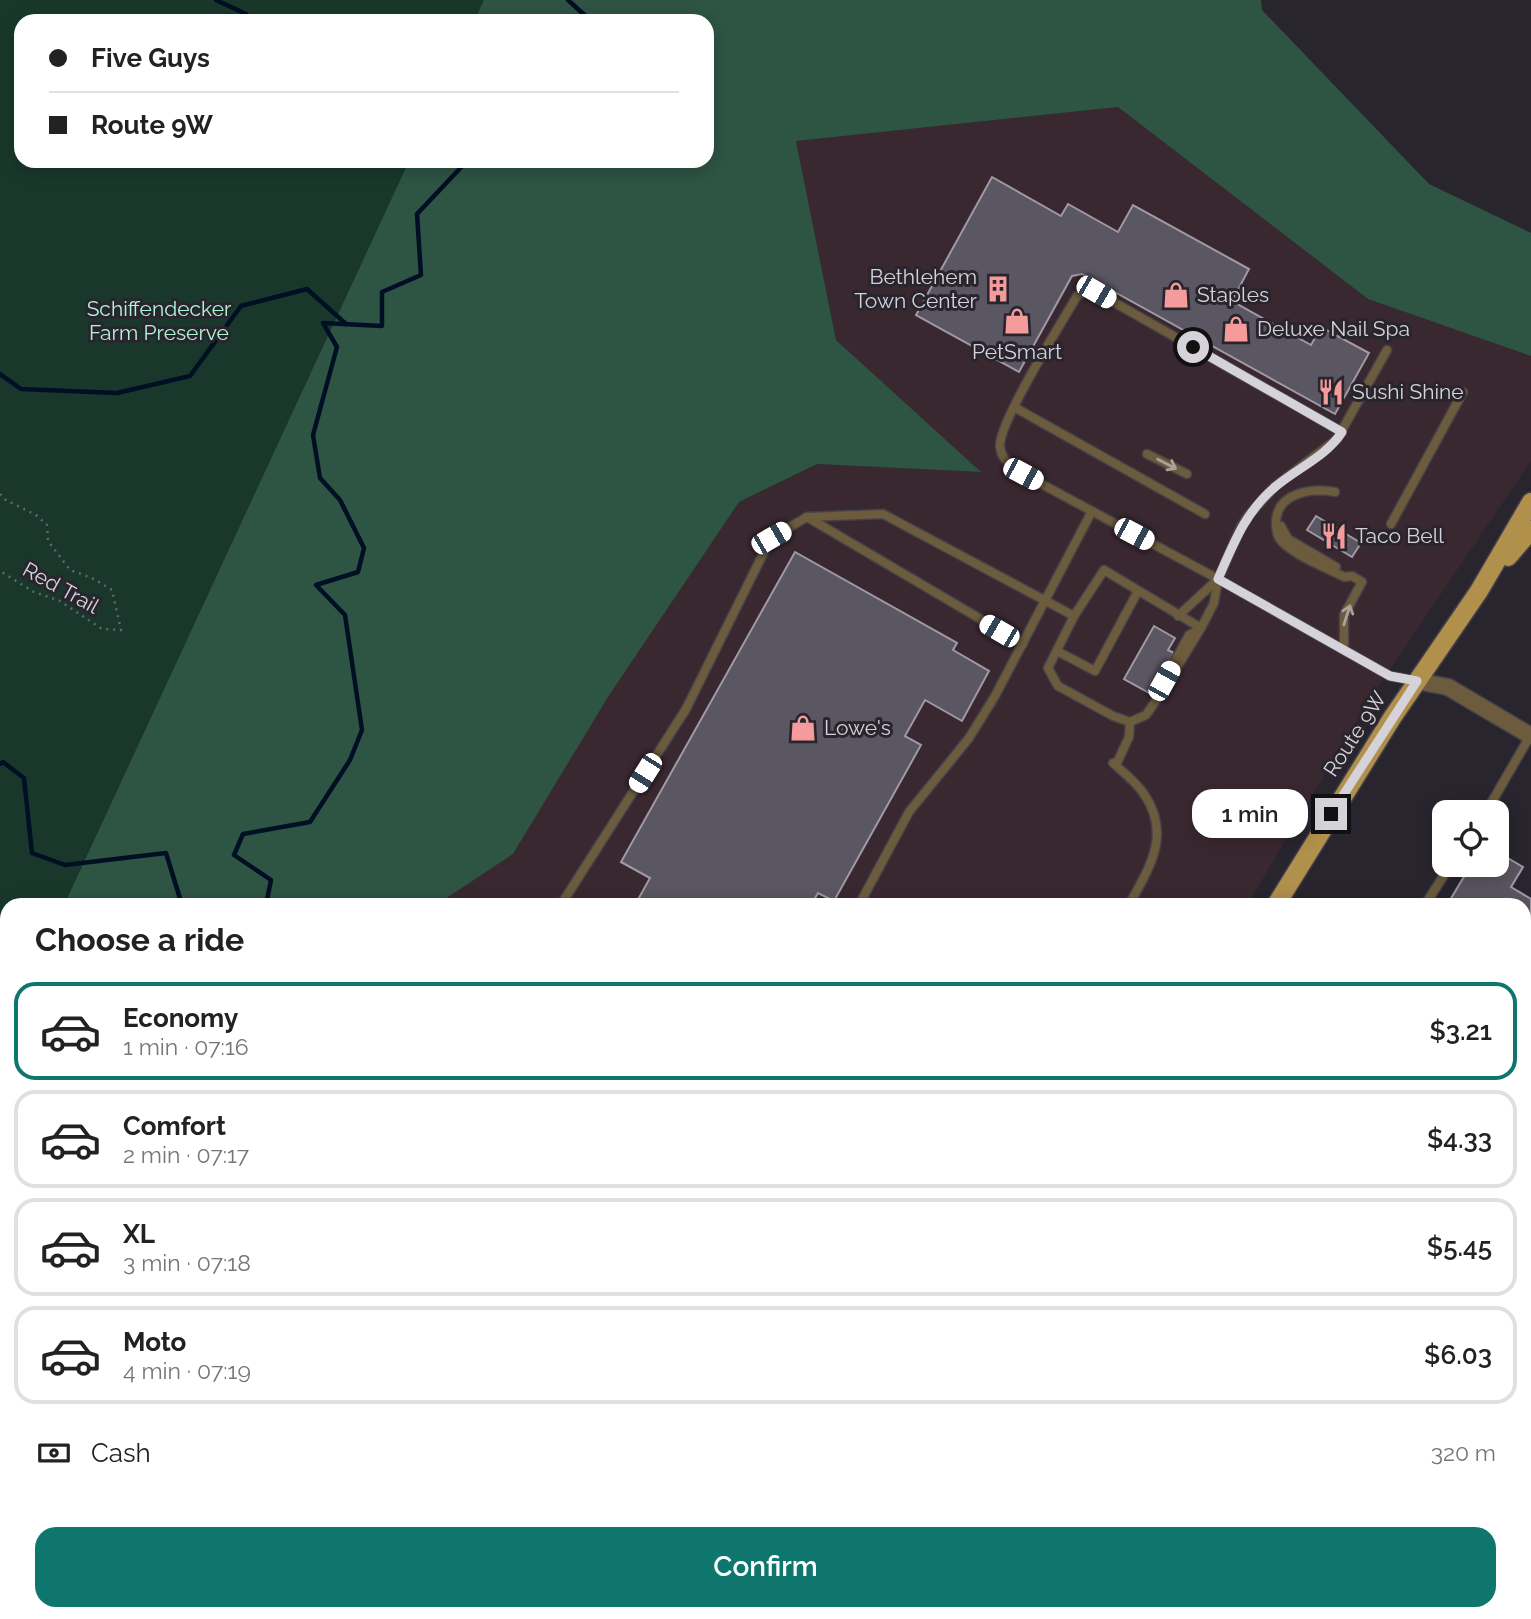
<!DOCTYPE html>
<html lang="en">
<head>
<meta charset="utf-8">
<style>
	:root { --surface:#fff; --page:#f2f2f2; --text:#222; --muted:#767676; --line:#e0e0e0; --accent:#0f766e }
	body { margin:0; font-family:Raleway,sans-serif; background:var(--page); color:var(--text); height:100vh; display:flex; flex-direction:column; font-size:26px; white-space:nowrap }
	* { box-sizing:border-box; margin:0 }
	p { font-size:23px; color:var(--muted) }
	.icon { flex:none; width:38px; height:38px; fill:none; stroke:currentColor; stroke-width:2; stroke-linecap:round; stroke-linejoin:round }
	.map { position:relative; flex:1; overflow:hidden }
	.side { position:absolute; left:0px; top:898px; width:1531px; height:723px; display:flex; flex-direction:column; background:var(--surface); border-radius:21px 21px 0 0; box-shadow:0 4px 18px #0003 }
	.side>* { flex:none }
	.guide { position:absolute; left:14px; top:14px; width:700px; height:154px; border-radius:21px; box-shadow:0 4px 18px #0003; display:grid; align-content:center; height:154px; padding:0 35px; background:var(--surface) }
	.fabs { position:absolute; left:1432px; top:800px; display:grid; gap:14px }
	.fabs a { display:grid; place-items:center; width:77px; height:77px; border-radius:14px; background:var(--surface); box-shadow:0 4px 18px #0003; font-size:35px }
	.end { position:absolute; width:32px; height:32px; margin:-16px; border:9px solid #d5d2d9; background:#111; box-shadow:0 0 0 4px #111 }
	.from { border-radius:50% }
	.bubble { position:absolute; height:49px; border-radius:21px; background:var(--surface); box-shadow:0 4px 18px #0003; font-size:23px; font-weight:600; line-height:49px; text-align:center }
	.car { position:absolute; width:21px; height:42px; margin:-21px -10px; border-radius:9px; box-shadow:0 0 5px 2px #0007; background:linear-gradient(#fff 24%,#345 0 40%,#fff 0 76%,#345 0 86%,#fff 0) }
	.guide b { display:flex; align-items:center; gap:24px; height:66px; font-size:26px }
	.guide b+b { border-top:2px solid var(--line) }
	.guide i { width:18px; height:18px; background:var(--text) }
	ul { padding:0; list-style:none }
	li { display:flex; align-items:center; gap:21px; height:98px; margin:0 14px 10px; padding:0 21px; border:4px solid var(--line); border-radius:21px }
	li div { flex:1 }
	li b { display:block; font-size:26px }
	li em { font-style:normal; font-weight:600 }
	li.selected { border-color:var(--accent) }
	li>.icon { width:63px; height:63px; stroke-width:1.5 }
	h2 { padding:0 35px; font-size:32px; line-height:84px }
	.pay { display:flex; align-items:center; gap:18px; height:77px; padding:0 35px; font-size:26px }
	.pay p { margin-inline-start:auto }
	.primary-button { display:flex; gap:14px; margin-top:auto; padding:14px 35px }
	.primary-button a { flex:1; height:80px; border-radius:21px; background:var(--accent); color:#fff; font-size:28px; font-weight:600; line-height:80px; text-align:center }
	.map>svg:first-child { display:block }
	.commercial { fill:#3a2830 }
	.green { fill:#19382b }
	.forest { fill:#2e5444 }
	.lines { fill:none; stroke-linecap:round; stroke-linejoin:round }
	.stream { stroke:#010f25; stroke-width:4.5 }
	.building { fill:#5b5762; stroke:#9f9aa6; stroke-width:2 }
	.lane-casing { stroke:#454149; stroke-width:11 }
	.street-casing { stroke:#454149; stroke-width:19 }
	.primary-casing { stroke:#454149; stroke-width:21 }
	.path { stroke:#67646c; stroke-width:2.5; stroke-dasharray:2 5; stroke-linecap:butt }
	.lane { stroke:#6c5c3d; stroke-width:8 }
	.street { stroke:#6c5c3d; stroke-width:16 }
	.primary { stroke:#b1904c; stroke-width:18 }
	.oneway { stroke:#aba39b }
	.route { stroke:#d5d2d9; stroke-width:9 }
	.labels { text-anchor:middle; stroke-width:6; stroke-linejoin:round; paint-order:stroke }
	.poi-label { font-size:21px; fill:#d5d2d9; stroke:#29252e; text-anchor:start }
	.park-label { font-size:21px; fill:#aef4d3; stroke:#29252e }
	.street-label { font-size:21px; fill:#d5d2d9; stroke:#29252e }
</style>
</head>
<body>
<div class="map">
<svg width="1531" height="1619" viewBox="0 0 1531 1619">
	<rect width="100%" height="100%" fill="#29252e"/>
	<g class="commercial">
		<path d="M 1118,107 L 1368,299 L 1531,356 L 1531,461 L 1371,697 L 1247,905 L 436,905 L 513,854 L 608,697 L 739,502 L 817,464 L 980,472 L 836,340 L 796,141 Z"/>
		<path d="M 110,1614 L 896,1614 L 894,1619 L 105,1619 Z"/>
	</g>
	<path class="green" d="M 0,0 L 484,0 L 474,21 L 21,21 L 21,161 L 409,161 L 64,905 L 7,905 L 7,1027 L 0,1042 Z"/>
	<g class="forest">
		<path d="M 484,0 L 1261,0 L 1262,10 L 1429,184 L 1531,233 L 1531,356 L 1368,299 L 1118,107 L 796,141 L 836,340 L 981,472 L 817,464 L 739,502 L 608,697 L 513,854 L 436,905 L 64,905 L 409,161 L 707,161 L 707,21 L 474,21 Z"/>
		<path d="M 7,1027 L 7,1614 L 110,1614 L 105,1619 L 0,1619 L 0,1042 Z"/>
	</g>
	<g class="lines">
		<g class="stream">
			<path d="M 216,0 L 246,14 L 249,21"/>
			<path d="M 568,0 L 591,21"/>
			<path d="M 0,374 L 21,389 L 117,393 L 190,376 L 241,306 L 307,289 L 346,324"/>
			<path d="M 0,764 L 3,762 L 24,778 L 32,853 L 65,865 L 166,853 L 182,905"/>
			<path d="M 266,905 L 271,880 L 234,855 L 243,834 L 310,822 L 350,760 L 362,730 L 345,615 L 316,585 L 358,572 L 364,548 L 340,500 L 320,478 L 313,435 L 337,347 L 323,323 L 382,326 L 382,292 L 421,275 L 417,214 L 467,161"/>
		</g>
	</g>
	<g class="building">
		<path d="M 992,177 L 1061,216 L 1068,204 L 1118,232 L 1133,205 L 1249,269 L 1232,301 L 1311,345 L 1321,327 L 1369,353 L 1335,414 L 1082,274 L 1072,276 L 1019,372 L 916,315 Z"/>
		<path d="M 1316,516 L 1361,543 L 1352,557 L 1307,530 Z"/>
		<path d="M 795,552 L 957,643 L 953,650 L 989,671 L 962,721 L 925,700 L 905,736 L 921,745 L 834,901 L 818,893 L 811,905 L 635,905 L 650,878 L 621,862 Z"/>
		<path d="M 1154,626 L 1175,638 L 1168,650 L 1174,653 L 1151,694 L 1124,679 Z"/>
		<path d="M 1496,851 L 1523,867 L 1511,887 L 1531,899 L 1531,963 L 1524,975 L 1524,905 L 1447,905 L 1468,870 L 1477,876 L 1484,864 L 1496,864 Z"/>
		<rect x="191" y="1614" width="279" height="5"/>
	</g>
	<g class="lines">
		<g class="lane-casing">
			<g id="lane">
				<path d="M 1014,407 L 1205,514"/>
				<path d="M 1342,432 L 1096,292 L 1085,291 L 1077,296 C 1062,322 999,422 1000,446 C 1001,460 1012,467 1023,474 L 1218,579 L 1390,676 L 1417,681"/>
				<path d="M 1147,454 L 1187,474"/>
				<path d="M 1335,492 C 1312,488 1277,492 1276,522 C 1276,528 1276,533 1279,538 C 1288,553 1327,568 1344,577 L 1352,576 L 1362,582 L 1344,615 L 1344,650"/>
				<path d="M 807,517 L 1023,644"/>
				<path d="M 1391,524 L 1463,392"/>
				<path d="M 1281,526 L 1288,539 L 1336,567"/>
				<path d="M 1074,616 L 1048,668 L 1058,686 L 1113,716 L 1130,722 L 1129,737 L 1116,765"/>
				<path d="M 1178,616 L 1218,579"/>
				<path d="M 1057,651 L 1095,671 L 1138,591"/>
				<path d="M 1170,670 L 1189,635 L 1198,630"/>
				<path d="M 1130,722 L 1146,715 L 1164,689 L 1201,628 L 1214,603 L 1218,579 L 1241,527 L 1248,516 L 1274,487 L 1337,439 L 1387,350"/>
				<path d="M 1113,763 C 1123,772 1136,782 1144,794 C 1172,835 1149,868 1129,905"/>
				<path d="M 1486,812 L 1530,736"/>
				<path d="M 566,905 L 564,900 L 686,709 L 771,538 L 807,517 L 883,514 L 1074,616 L 1104,570 L 1201,628"/>
				<path d="M 859,905 L 909,812 L 969,738 L 995,696 L 1092,511"/>
				<path d="M 1425,905 L 1451,864"/>
				<path d="M 166,1619 L 166,1614"/>
				<path d="M 486,1619 L 487,1614"/>
				<path d="M 817,1619 L 818,1614"/>
				<path d="M 986,1619 L 992,1614"/>
			</g>
		</g>
		<g class="street-casing">
			<g id="street">
				<path d="M 1417,681 L 1448,687 L 1531,736"/>
				<path d="M 1053,1614 L 1071,1619"/>
			</g>
		</g>
		<g class="primary-casing">
			<g id="primary">
				<path d="M 1508,557 L 1531,530"/>
				<path d="M 1276,905 L 1392,718 L 1479,591 L 1531,502"/>
				<path d="M 908,1619 L 909,1614"/>
			</g>
		</g>
		<path class="path" d="M 0,494 L 4,499 L 36,515 L 47,525 L 48,541 L 70,570 L 92,578 L 112,590 L 121,630 L 102,629 L 60,601 L 34,592 L 0,571"/>
		<use href="#lane" class="lane"/>
		<use href="#street" class="street"/>
		<use href="#primary" class="primary"/>
	</g>
	<defs><path id="oneway-shaft" d="M-6 0H5M1.5-3L5.5 0L1.5 3" fill="none" stroke-width="1.6" stroke-linecap="round" stroke-linejoin="round" transform="scale(1.75)"/></defs>
	<g class="oneway">
		<use href="#oneway-shaft" transform="translate(1167 464) rotate(27)"/>
		<use href="#oneway-shaft" transform="translate(1347 615) rotate(-72)"/>
	</g>
	<g class="lines">
		<path class="route" d="M 1193,347 L 1342,432 C 1327,456 1296,469 1275,487 C 1245,512 1233,545 1218,579 L 1390,676 L 1417,681 L 1331,814"/>
	</g>
	<defs>
		<g id="building-bare" transform="scale(2.1)"><path d="M-4-6H4V6H1V3H-1V6H-4ZM-2.5-4.3h1.7v1.8h-1.7ZM.8-4.3h1.7v1.8H.8ZM-2.5-1h1.7V.8h-1.7ZM.8-1h1.7V.8H.8Z" fill="#f59b9c" stroke="#29252e" stroke-width="2.5" paint-order="stroke"/></g>
		<g id="shop-bare" transform="scale(2.1)"><path d="M-5-2.5h2.3a2.7 3.5 0 0 1 5.4 0H5L5.5 6h-11ZM-1.5-2.5h3a1.5 2.3 0 0 0-3 0Z" fill="#f59b9c" stroke="#29252e" stroke-width="2.5" paint-order="stroke"/></g>
		<g id="restaurant-bare" transform="scale(2.1)"><path d="M-5-6h1v4h1v-4h1v4h1v-4h1v5L-1.5 .5V6h-2V.5L-5-1ZM5-6V6H3V1.5H1.5Q1.5-4 5-6Z" fill="#f59b9c" stroke="#29252e" stroke-width="2.5" paint-order="stroke"/></g>
	</defs>
	<g fill-rule="evenodd">
		<use href="#building-bare" x="998" y="289"/>
		<use href="#shop-bare" x="1176" y="295"/>
		<use href="#shop-bare" x="1017" y="321"/>
		<use href="#shop-bare" x="1236" y="329"/>
		<use href="#restaurant-bare" x="1331" y="392"/>
		<use href="#restaurant-bare" x="1334" y="536"/>
		<use href="#shop-bare" x="803" y="728"/>
	</g>
	<g class="labels">
		<g class="poi-label">
			<text x="977" y="284" text-anchor="end">Bethlehem<tspan x="977" dy="24">Town Center</tspan></text>
			<text x="1197" y="302">Staples</text>
			<text x="1257" y="336">Deluxe Nail Spa</text>
			<text x="1017" y="359" text-anchor="middle">PetSmart</text>
			<text x="1352" y="399">Sushi Shine</text>
			<text x="1355" y="543">Taco Bell</text>
			<text x="824" y="735">Lowe's</text>
		</g>
		<g class="park-label">
			<text x="159" y="316">Schiffendecker<tspan x="159" dy="24">Farm Preserve</tspan></text>
		</g>
		<g class="street-label">
			<text transform="translate(61 588) rotate(29)" y="7">Red Trail</text>
			<text transform="translate(1355 734) rotate(-57)" y="7">Route 9W</text>
		</g>
	</g>
</svg>
<div class="fabs">
<a><svg class="icon" aria-label="locate" viewBox="0 0 24 24"><circle cx="12" cy="12" r="6"/><path d="M12 2v4M12 18v4M2 12h4M18 12h4"/></svg></a>
</div>
<i class="end from" style="left:1193px;top:347px"></i>
<i class="end" style="left:1331px;top:814px"></i>
<div class="bubble" style="left:1192px;top:789px;width:116px">1 min</div>
<i class="car" style="left:1096px;top:292px;rotate:120deg"></i>
<i class="car" style="left:1023px;top:474px;rotate:118deg"></i>
<i class="car" style="left:1134px;top:534px;rotate:118deg"></i>
<i class="car" style="left:771px;top:538px;rotate:60deg"></i>
<i class="car" style="left:999px;top:631px;rotate:300deg"></i>
<i class="car" style="left:1164px;top:681px;rotate:29deg"></i>
<i class="car" style="left:645px;top:773px;rotate:212deg"></i>
<div class="guide">
<b><i class="from"></i>Five Guys</b>
<b><i></i>Route 9W</b>
</div>
<section class="side">
<h2>Choose a ride</h2>
<ul>
<li class="selected"><svg class="icon" aria-label="car" viewBox="0 0 24 24"><path d="M5 17H2v-5l4-1 3-4h7l3 4 3 1v5h-3M9 17h6M6 11h13"/><circle cx="7" cy="17" r="2"/><circle cx="17" cy="17" r="2"/></svg><div><b>Economy</b><p>1 min · 07:16</p></div><em>$3.21</em></li>
<li><svg class="icon" aria-label="car" viewBox="0 0 24 24"><path d="M5 17H2v-5l4-1 3-4h7l3 4 3 1v5h-3M9 17h6M6 11h13"/><circle cx="7" cy="17" r="2"/><circle cx="17" cy="17" r="2"/></svg><div><b>Comfort</b><p>2 min · 07:17</p></div><em>$4.33</em></li>
<li><svg class="icon" aria-label="car" viewBox="0 0 24 24"><path d="M5 17H2v-5l4-1 3-4h7l3 4 3 1v5h-3M9 17h6M6 11h13"/><circle cx="7" cy="17" r="2"/><circle cx="17" cy="17" r="2"/></svg><div><b>XL</b><p>3 min · 07:18</p></div><em>$5.45</em></li>
<li><svg class="icon" aria-label="car" viewBox="0 0 24 24"><path d="M5 17H2v-5l4-1 3-4h7l3 4 3 1v5h-3M9 17h6M6 11h13"/><circle cx="7" cy="17" r="2"/><circle cx="17" cy="17" r="2"/></svg><div><b>Moto</b><p>4 min · 07:19</p></div><em>$6.03</em></li>
</ul>
<div class="pay"><svg class="icon" aria-label="cash" viewBox="0 0 24 24"><path d="M3 7h18v10H3z"/><circle cx="12" cy="12" r="2"/></svg>Cash<p>320 m</p></div>
<div class="primary-button"><a>Confirm</a></div>
</section>
</div>
</body>
</html>
